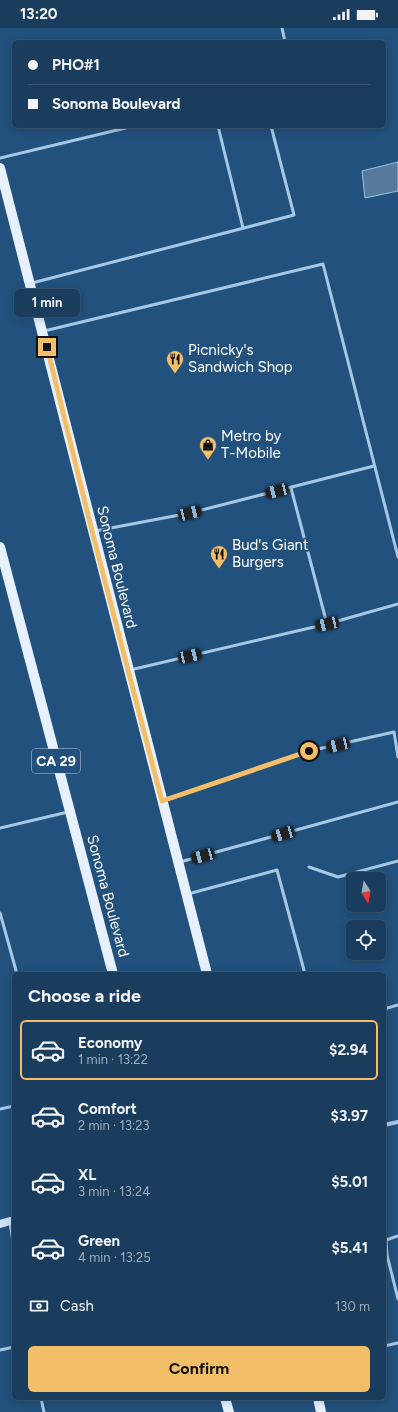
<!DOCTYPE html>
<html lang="en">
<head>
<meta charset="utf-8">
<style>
	:root { --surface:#1a3d5e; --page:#274867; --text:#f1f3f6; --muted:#9faebc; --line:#385673; --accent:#f2be68 }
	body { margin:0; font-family:Figtree,sans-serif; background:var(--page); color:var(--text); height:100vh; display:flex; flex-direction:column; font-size:15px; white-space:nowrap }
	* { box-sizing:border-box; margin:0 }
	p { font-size:13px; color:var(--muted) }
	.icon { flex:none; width:22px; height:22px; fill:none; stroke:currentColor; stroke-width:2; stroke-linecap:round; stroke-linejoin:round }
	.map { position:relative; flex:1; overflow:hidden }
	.panel { position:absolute; left:12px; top:944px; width:374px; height:428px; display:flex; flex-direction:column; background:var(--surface); border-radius:6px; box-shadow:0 2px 10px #0003,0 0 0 1px var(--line) }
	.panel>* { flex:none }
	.top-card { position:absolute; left:12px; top:12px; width:374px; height:88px; border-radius:6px; box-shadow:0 2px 10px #0003,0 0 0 1px var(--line); display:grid; align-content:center; height:88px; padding:0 16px; background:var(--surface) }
	.needle { width:26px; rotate:169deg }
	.fabs { position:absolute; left:346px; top:844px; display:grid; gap:8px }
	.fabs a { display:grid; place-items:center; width:40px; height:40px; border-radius:6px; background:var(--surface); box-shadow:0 2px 10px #0003,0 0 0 1px var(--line); font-size:20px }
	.end { position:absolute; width:18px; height:18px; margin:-9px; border:5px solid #f2be68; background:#111; box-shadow:0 0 0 2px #111 }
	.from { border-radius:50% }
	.bubble { position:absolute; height:28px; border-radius:6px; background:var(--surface); box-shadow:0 2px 10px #0003,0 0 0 1px var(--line); font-size:13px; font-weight:700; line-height:28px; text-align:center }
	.car { position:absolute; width:12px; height:24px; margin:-12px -6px; border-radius:5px; box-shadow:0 0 3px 1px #0007; background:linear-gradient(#222 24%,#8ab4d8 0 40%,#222 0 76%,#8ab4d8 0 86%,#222 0) }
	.top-card b { display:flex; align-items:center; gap:14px; height:38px; font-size:15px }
	.top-card b+b { border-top:1px solid var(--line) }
	.top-card i { width:10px; height:10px; background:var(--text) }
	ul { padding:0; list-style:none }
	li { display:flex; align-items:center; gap:12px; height:60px; margin:0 8px 6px; padding:0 8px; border:2px solid transparent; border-radius:6px }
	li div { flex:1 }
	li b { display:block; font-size:15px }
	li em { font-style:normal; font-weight:700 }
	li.on { border-color:var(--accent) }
	li>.icon { width:36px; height:36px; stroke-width:1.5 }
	h2 { padding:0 16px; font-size:18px; line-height:48px }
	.pay { display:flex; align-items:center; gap:10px; height:44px; padding:0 16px; font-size:15px }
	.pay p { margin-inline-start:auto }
	.cta { display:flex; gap:8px; margin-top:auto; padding:8px 16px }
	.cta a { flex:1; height:46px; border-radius:6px; background:var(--accent); color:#111; font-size:16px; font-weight:700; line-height:46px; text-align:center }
	.status { display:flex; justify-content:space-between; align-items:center; height:28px; padding:0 20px; background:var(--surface); direction:ltr }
	.status svg { height:11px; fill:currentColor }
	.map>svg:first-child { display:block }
	.water { fill:#577a9a; stroke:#9ac4e7 }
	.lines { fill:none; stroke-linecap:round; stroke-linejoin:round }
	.lane { stroke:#a6c8e6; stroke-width:3 }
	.street { stroke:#a6c8e6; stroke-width:4 }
	.secondary { stroke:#cfe3f5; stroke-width:8 }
	.primary { stroke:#e7f1fd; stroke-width:10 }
	.route { stroke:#f2be68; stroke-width:5 }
	.labels { text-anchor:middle; stroke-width:3.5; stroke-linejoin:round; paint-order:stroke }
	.shield { fill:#22517d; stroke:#bdcbd8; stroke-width:1 }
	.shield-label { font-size:14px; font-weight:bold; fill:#fff }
	.poi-label { font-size:15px; fill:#fff; stroke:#22517d; text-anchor:start }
	.street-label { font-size:15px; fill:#fff; stroke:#22517d }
</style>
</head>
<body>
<div class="status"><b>13:20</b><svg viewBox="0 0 49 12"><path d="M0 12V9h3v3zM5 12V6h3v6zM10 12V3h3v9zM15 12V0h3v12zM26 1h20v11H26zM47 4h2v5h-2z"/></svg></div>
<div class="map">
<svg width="398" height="1384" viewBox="0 0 398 1384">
	<rect width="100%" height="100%" fill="#22517d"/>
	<path class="water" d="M 398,134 L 398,163 L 365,170 L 362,143 Z"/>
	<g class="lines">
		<g class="lane">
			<path d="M 282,0 L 285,14"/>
			<path d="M 218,98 L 243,200"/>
			<path d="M 0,130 L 134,98"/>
			<path d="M 32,255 L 294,187 L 271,98"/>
			<path d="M 44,303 L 323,236 L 398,529"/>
			<path d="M 291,460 L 327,596"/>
			<path d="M 95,503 L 190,485 L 374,438"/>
			<path d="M 130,642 L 327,596 L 398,576"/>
			<path d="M 164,772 L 309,723 L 394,704 L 398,729"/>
			<path d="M 0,800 L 68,784"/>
			<path d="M 180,834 L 398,774"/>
			<path d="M 309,839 L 338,849 L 398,833"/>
			<path d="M 188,866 L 277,842 L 305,946"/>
			<path d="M 0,885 L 17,946"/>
			<path d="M 384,981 L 398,977"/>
			<path d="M 0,1081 L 14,1078"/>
			<path d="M 10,1195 L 14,1220"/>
			<path d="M 398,1208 L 386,1212 L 387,1227 L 398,1271"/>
			<path d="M 384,1318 L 398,1315"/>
			<path d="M 0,1322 L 14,1319"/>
			<path d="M 41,1370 L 44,1384"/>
		</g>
		<path class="street" d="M 384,1097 L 398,1094"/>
		<path class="secondary" d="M 0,1196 L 14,1192"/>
		<g class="primary">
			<path d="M 0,140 L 207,946"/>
			<path d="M 0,519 L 113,946"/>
			<path d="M 225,1370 L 229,1384"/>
			<path d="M 318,1370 L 321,1384"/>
		</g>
	</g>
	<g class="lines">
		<path class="route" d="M 47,319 L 92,503 L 162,773 L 309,723"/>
	</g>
	<defs>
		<g id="restaurant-pin" transform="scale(0.9)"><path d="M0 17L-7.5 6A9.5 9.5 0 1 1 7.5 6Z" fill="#f2be68" stroke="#22517d"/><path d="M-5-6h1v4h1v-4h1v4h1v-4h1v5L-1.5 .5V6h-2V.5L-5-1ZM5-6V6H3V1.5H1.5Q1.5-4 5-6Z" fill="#111"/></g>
		<g id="shop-pin" transform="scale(0.9)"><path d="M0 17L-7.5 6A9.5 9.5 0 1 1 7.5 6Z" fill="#f2be68" stroke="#22517d"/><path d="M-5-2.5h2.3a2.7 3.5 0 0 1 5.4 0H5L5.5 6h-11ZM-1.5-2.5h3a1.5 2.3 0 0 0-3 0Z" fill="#111"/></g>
	</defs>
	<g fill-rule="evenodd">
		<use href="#restaurant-pin" x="175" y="331"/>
		<use href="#shop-pin" x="208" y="417"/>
		<use href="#restaurant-pin" x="219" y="526"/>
	</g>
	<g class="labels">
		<rect class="shield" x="32" y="721" width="48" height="24" rx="3"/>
		<g class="shield-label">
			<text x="56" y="738">CA 29</text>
		</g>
		<g class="poi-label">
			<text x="188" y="327">Picnicky's<tspan x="188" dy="17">Sandwich Shop</tspan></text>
			<text x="221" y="413">Metro by<tspan x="221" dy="17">T-Mobile</tspan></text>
			<text x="232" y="522">Bud's Giant<tspan x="232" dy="17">Burgers</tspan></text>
		</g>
		<g class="street-label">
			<text transform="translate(117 539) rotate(76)" y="5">Sonoma Boulevard</text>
			<text transform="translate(108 868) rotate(75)" y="5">Sonoma Boulevard</text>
		</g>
	</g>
</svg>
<div class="fabs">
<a><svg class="needle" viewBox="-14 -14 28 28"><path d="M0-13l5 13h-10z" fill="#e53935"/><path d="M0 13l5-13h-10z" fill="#9faebc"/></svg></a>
<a><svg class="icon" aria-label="locate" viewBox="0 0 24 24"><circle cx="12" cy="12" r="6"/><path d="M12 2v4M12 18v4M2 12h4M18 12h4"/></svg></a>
</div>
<i class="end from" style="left:309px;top:723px"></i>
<i class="end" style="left:47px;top:319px"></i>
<div class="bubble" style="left:14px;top:261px;width:66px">1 min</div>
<i class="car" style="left:277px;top:463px;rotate:256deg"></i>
<i class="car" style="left:190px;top:485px;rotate:76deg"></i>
<i class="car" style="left:327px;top:596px;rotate:257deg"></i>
<i class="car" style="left:190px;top:628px;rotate:77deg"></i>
<i class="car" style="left:338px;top:717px;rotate:257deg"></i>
<i class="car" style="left:283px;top:806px;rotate:254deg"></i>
<i class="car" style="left:203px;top:828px;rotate:255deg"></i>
<div class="top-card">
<b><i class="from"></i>PHO#1</b>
<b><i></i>Sonoma Boulevard</b>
</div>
<section class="panel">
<h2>Choose a ride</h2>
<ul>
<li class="on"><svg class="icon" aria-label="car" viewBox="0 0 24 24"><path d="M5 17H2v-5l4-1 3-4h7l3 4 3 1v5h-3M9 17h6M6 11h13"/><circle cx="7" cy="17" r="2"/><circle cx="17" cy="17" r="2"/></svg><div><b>Economy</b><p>1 min · 13:22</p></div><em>$2.94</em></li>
<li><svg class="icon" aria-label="car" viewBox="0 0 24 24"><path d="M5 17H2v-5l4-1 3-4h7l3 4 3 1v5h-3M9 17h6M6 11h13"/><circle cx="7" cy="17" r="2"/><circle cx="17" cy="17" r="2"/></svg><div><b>Comfort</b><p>2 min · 13:23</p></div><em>$3.97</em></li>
<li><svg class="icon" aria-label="car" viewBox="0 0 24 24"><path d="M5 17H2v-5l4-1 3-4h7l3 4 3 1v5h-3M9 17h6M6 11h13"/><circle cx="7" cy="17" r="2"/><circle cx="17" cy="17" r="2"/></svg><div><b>XL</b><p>3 min · 13:24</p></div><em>$5.01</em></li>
<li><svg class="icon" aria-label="car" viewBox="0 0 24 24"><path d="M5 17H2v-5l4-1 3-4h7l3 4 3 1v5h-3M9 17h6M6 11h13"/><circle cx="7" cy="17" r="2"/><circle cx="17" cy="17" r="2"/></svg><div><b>Green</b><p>4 min · 13:25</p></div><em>$5.41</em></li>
</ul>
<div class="pay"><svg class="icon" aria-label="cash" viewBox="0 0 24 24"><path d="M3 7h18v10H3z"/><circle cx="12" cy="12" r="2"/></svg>Cash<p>130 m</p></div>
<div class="cta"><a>Confirm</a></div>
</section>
</div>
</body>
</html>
